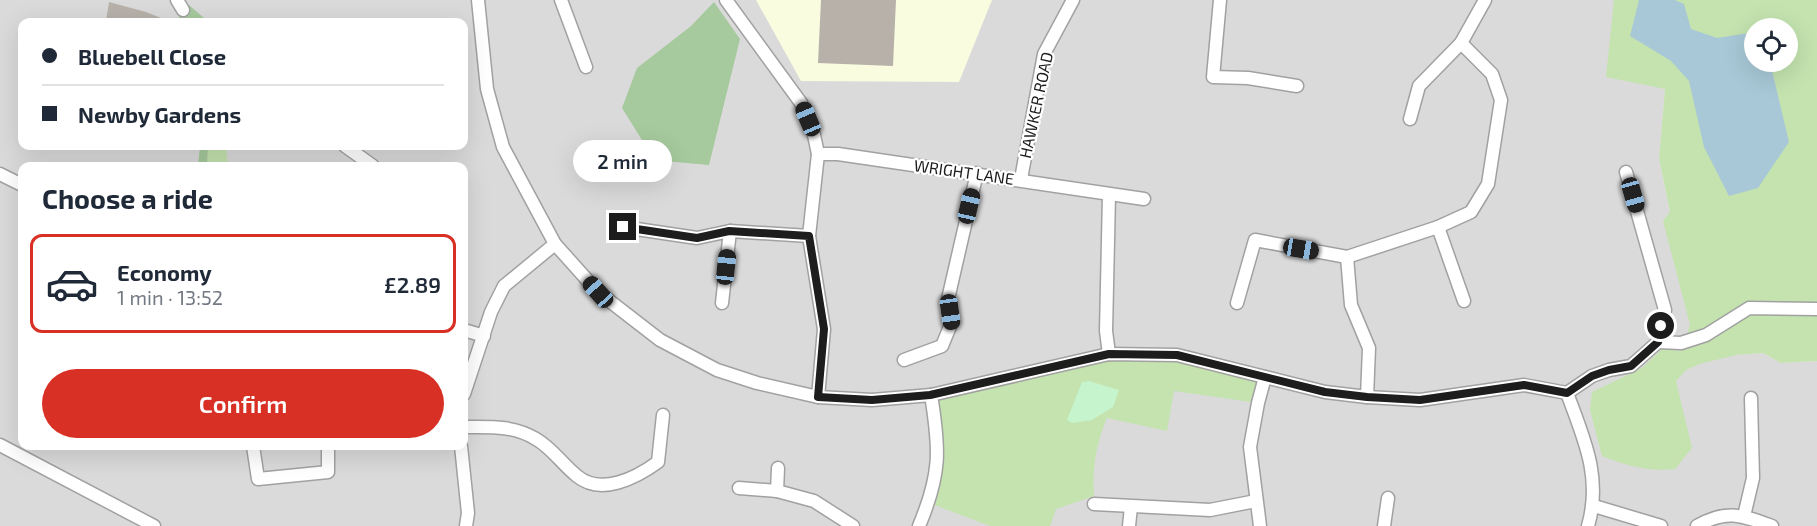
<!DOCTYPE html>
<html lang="en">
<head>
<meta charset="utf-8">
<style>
	:root { --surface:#fff; --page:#f2f2f3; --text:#1f2937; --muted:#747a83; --line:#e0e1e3; --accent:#d93025 }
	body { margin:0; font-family:"Exo 2",sans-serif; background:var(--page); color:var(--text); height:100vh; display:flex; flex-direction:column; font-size:22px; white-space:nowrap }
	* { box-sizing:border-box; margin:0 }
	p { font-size:20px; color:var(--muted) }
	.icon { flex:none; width:33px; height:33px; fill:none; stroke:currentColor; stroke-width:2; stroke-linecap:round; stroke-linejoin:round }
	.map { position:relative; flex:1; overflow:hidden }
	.details { position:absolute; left:18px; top:162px; width:450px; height:288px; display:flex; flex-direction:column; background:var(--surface); border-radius:12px; box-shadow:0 6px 24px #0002 }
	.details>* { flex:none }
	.top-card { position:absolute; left:18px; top:18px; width:450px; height:132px; border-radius:12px; box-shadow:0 6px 24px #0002; display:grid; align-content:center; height:132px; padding:0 24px; background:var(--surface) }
	.tools { position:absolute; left:1744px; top:18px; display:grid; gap:12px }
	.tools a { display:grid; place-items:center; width:54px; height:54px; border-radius:50%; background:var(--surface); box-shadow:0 6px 24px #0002; font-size:30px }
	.end { position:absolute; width:27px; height:27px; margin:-14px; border:8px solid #1d1d1d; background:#fff; box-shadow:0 0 0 3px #fff }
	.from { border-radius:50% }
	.bubble { position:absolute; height:42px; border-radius:21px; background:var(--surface); box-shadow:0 6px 24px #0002; font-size:20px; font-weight:600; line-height:42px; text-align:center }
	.car { position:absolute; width:18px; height:36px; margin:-18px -9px; border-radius:8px; box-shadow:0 0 4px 2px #0007; background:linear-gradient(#222 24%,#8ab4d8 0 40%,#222 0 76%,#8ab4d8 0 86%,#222 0) }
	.top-card b { display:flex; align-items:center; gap:21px; height:57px; font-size:22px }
	.top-card b+b { border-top:2px solid var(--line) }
	.top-card i { width:15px; height:15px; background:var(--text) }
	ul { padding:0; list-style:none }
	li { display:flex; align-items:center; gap:18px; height:99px; margin:0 12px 9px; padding:0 12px; border:3px solid transparent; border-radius:12px }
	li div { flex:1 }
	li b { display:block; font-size:22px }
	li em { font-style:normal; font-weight:600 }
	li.current { border-color:var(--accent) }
	li>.icon { width:54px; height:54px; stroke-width:1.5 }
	h2 { padding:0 24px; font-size:27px; line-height:72px }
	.cta { display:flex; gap:12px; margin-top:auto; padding:12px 24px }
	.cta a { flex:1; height:69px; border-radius:36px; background:var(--accent); color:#fff; font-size:24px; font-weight:600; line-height:69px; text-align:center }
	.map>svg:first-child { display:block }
	.residential { fill:#dbdada; fill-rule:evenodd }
	.education { fill:#f9fcdf }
	.grass { fill:#c4e3af; fill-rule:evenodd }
	.forest { fill:#a6c99d }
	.park { fill:#c5f4cd }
	.water { fill:#a8c8d7 }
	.building { fill:#b7b1aa }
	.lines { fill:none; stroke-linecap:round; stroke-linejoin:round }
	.street-casing { stroke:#a1a1a1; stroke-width:15 }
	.street { stroke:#fff; stroke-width:12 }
	.route { stroke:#1d1d1d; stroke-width:8 }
	.labels { text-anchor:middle; stroke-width:4.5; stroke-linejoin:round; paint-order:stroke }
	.street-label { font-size:16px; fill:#1d1d1d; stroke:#fff }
</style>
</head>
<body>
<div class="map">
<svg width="1817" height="526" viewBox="0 0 1817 526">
	<rect width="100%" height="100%" fill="#edebe4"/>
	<path class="residential" d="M 0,0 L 1615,0 L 1665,89 L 1659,158 L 1670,212 L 1737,355 L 1763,353 L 1781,363 L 1817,361 L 1817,526 L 0,526 ZM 22,22 L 464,22 L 464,146 L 22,146 ZM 22,166 L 464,166 L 464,446 L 22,446 Z"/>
	<path class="education" d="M 756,0 L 992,0 L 959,82 L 801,81 Z"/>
	<g class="grass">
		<path d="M 1614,0 L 1817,0 L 1817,361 L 1781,363 L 1763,353 L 1737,355 L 1702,363 L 1686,370 L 1676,381 L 1692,448 L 1675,469 C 1648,472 1628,466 1602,456 L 1590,410 L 1592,392 L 1642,368 L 1662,349 L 1681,351 L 1690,325 L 1663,221 L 1670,212 L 1659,158 L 1665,89 L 1606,77 ZM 1755,28 L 1788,28 L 1788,62 L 1755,62 Z"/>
		<path d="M 208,146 L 226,146 L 228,166 L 207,166 Z"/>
		<path d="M 1177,355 L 1265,377 L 1258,403 L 1174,391 L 1167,431 L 1107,418 C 1096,444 1092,469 1094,496 L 1056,509 L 1050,526 L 990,526 L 929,503 L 939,450 L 931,395 L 1096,359 Z"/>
	</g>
	<g class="forest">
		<path d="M 714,2 L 740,39 L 709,165 L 664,161 L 642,140 L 622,108 L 637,68 L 691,26 Z"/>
		<path d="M 189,5 L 204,18 L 203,22 L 175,22 Z"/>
		<path d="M 200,146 L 208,146 L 207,166 L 198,166 Z"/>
	</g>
	<path class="park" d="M 1089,381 L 1119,390 L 1113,407 L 1092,420 L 1072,423 L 1067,420 L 1082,382 Z"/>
	<path class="water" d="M 1639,0 L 1675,0 L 1684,4 L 1691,29 L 1717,38 L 1755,32 L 1755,62 L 1770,62 L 1789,142 L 1758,188 L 1729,196 L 1704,147 L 1689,81 L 1671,61 L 1630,36 Z"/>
	<g class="building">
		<path d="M 821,0 L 896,0 L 893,66 L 818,63 Z"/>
		<path d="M 109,2 L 146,12 L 171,22 L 106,21 Z"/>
	</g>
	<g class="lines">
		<g class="street-casing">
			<g id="street">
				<path d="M 177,0 L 183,10"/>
				<path d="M 478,0 L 487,89 L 503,147 L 555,244 L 598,292 L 660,340 L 717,370 L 757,383 L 818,397 L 872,400 L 931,395 L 1109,354 L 1177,355 L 1325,392 L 1367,397 L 1420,400 L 1524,385 L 1567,393"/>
				<path d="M 561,0 L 586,67"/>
				<path d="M 726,0 L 801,103 L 814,135 L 818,154 L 809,236 L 824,329 L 818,397"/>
				<path d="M 1220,0 L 1213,77 L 1248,78 L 1297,86"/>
				<path d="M 1410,119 L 1419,86 L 1461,43 L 1485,0"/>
				<path d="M 345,146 L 373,166"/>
				<path d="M 818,154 L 838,154 L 1144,199"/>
				<path d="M 0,174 L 22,185"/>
				<path d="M 1021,179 L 1044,54 L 1073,0"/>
				<path d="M 623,227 L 697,238 L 730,231 L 809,236"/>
				<path d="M 1438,227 L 1464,301"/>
				<path d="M 1347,257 L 1351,305 L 1369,348 L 1367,397"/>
				<path d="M 722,303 L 730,231"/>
				<path d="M 1237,303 L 1255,240 L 1347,257 L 1438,227 L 1471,212 L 1488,184 L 1501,100 L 1492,74 L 1461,43"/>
				<path d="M 464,330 L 484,336"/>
				<path d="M 1658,342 L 1681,343 L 1706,335 L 1749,308 L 1817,309"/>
				<path d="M 1109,354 L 1106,331 L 1109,195"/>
				<path d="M 904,360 L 942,346 L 951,324 L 948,299 L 977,173"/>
				<path d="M 1567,393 L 1592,376 L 1609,370 L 1631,366 L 1658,342 L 1665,310 L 1626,172"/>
				<path d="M 1567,393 C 1584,439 1602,477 1588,526"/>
				<path d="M 464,394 L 491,312 L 504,286 L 555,244"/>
				<path d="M 464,427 C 489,427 513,425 536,439 C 552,448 562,464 577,476 C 601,496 636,478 658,462 L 663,415"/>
				<path d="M 0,445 L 154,526"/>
				<path d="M 253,446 L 258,479 L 328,472 L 328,446"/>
				<path d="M 461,446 L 468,513 L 466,526"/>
				<path d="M 739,488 L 777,491 L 814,501 L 853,526"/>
				<path d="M 777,491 L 778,468"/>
				<path d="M 1094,504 L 1210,510 L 1256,501"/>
				<path d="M 1594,506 L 1661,526"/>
				<path d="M 1744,516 L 1753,478 L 1751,398"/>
				<path d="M 919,526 C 941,474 940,450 931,395"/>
				<path d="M 1129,526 L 1131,507"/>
				<path d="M 1260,526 L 1250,447 L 1258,403 L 1265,377"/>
				<path d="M 1384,526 L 1388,498"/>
				<path d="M 1697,526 C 1726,509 1741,515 1772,526"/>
			</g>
		</g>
		<use href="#street" class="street"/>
	</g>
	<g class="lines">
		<path class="route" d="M 623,227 L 697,238 L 729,231 L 809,236 L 824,329 L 818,397 L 872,400 L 930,395 L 1109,354 L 1177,355 L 1325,392 L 1367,397 L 1420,400 L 1524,385 L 1567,393 L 1592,376 L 1609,370 L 1631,366 L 1658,342 L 1661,326"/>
	</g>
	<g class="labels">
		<g class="street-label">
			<text transform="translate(1036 105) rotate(-78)" y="6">HAWKER ROAD</text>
			<text transform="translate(964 172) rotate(8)" y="6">WRIGHT LANE</text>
		</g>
	</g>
</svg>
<div class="tools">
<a><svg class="icon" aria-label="locate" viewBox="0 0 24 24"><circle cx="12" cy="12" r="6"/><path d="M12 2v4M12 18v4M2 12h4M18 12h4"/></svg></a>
</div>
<i class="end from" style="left:1661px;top:326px"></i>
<i class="end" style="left:623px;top:227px"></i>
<div class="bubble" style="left:573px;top:140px;width:99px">2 min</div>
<i class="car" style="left:808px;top:119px;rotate:337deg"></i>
<i class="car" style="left:1633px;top:195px;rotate:164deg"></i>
<i class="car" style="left:969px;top:206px;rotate:13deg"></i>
<i class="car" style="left:1301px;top:249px;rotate:100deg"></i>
<i class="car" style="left:726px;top:267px;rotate:6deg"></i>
<i class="car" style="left:598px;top:292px;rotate:318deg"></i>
<i class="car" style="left:950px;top:312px;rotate:172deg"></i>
<div class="top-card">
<b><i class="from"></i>Bluebell Close</b>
<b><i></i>Newby Gardens</b>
</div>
<section class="details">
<h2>Choose a ride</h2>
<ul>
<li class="current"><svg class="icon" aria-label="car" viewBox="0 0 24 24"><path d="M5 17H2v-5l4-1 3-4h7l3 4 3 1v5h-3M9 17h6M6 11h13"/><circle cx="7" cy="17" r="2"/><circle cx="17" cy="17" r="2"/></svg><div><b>Economy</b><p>1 min · 13:52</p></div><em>£2.89</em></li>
</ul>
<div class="cta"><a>Confirm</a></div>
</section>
</div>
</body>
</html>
